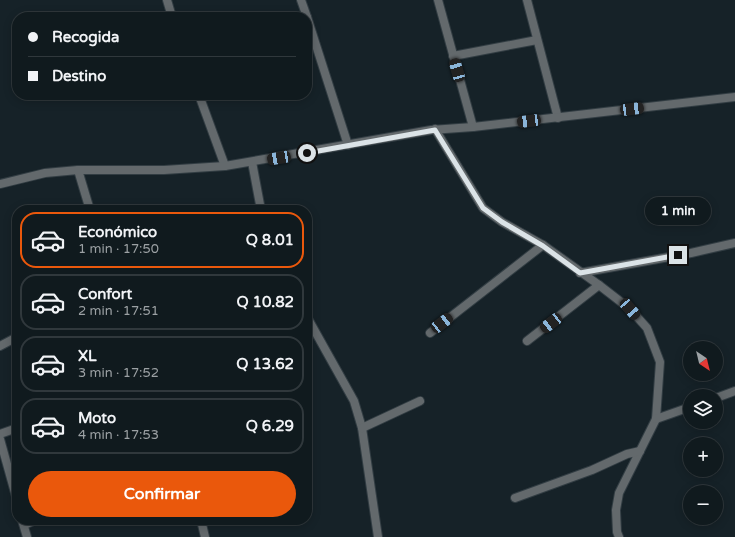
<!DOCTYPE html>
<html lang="es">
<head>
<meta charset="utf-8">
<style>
	:root { --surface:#101a1e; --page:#192327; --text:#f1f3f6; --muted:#9ca1a4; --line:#30383c; --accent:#ea580c }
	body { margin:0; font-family:"Varela Round",sans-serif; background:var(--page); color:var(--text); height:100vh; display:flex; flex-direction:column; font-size:15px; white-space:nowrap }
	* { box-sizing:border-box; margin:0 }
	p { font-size:13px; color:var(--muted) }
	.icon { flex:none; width:22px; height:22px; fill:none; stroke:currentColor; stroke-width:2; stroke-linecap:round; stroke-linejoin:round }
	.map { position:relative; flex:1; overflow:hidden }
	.drawer { position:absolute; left:12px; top:205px; width:300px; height:320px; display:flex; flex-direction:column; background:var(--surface); border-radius:16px; box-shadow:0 2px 10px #0003,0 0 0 1px var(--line) }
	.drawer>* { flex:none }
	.banner { position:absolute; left:12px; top:12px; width:300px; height:88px; border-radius:16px; box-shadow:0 2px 10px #0003,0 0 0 1px var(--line); display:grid; align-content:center; height:88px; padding:0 16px; background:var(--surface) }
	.needle { width:26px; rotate:145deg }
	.fabs { position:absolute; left:683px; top:341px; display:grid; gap:8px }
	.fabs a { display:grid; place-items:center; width:40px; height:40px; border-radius:50%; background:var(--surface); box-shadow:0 2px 10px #0003,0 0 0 1px var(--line); font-size:20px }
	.end { position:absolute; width:18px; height:18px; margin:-9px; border:5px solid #dbe3e7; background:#111; box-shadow:0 0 0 2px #111 }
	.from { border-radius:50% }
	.bubble { position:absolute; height:28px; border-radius:14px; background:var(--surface); box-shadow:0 2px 10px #0003,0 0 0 1px var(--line); font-size:13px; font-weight:800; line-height:28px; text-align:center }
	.car { position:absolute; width:12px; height:24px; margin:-12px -6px; border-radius:5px; box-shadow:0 0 3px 1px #0007; background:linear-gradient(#222 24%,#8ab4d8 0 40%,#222 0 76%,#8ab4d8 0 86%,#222 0) }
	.banner b { display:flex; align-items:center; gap:14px; height:38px; font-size:15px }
	.banner b+b { border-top:1px solid var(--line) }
	.banner i { width:10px; height:10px; background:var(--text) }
	ul { padding:7px 0 0; list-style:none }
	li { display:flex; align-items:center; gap:12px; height:56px; margin:0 8px 6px; padding:0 8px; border:2px solid var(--line); border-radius:16px }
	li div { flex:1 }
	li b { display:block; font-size:15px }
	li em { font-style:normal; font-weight:800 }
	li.current { border-color:var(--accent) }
	li>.icon { width:36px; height:36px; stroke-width:1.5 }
	.action { display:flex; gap:8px; margin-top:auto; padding:8px 16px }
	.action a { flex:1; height:46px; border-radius:24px; background:var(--accent); color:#fff; font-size:16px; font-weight:800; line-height:46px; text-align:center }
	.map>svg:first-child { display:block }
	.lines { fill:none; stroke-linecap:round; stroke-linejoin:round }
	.minor-casing { stroke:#323d43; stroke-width:10 }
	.minor { stroke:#63696c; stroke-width:8 }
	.route { stroke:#dbe3e7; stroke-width:5 }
</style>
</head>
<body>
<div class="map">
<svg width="735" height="537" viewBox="0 0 735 537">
	<rect width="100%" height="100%" fill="#162228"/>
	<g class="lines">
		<g class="minor-casing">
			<g id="minor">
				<path d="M 167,0 L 172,17"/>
				<path d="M 301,0 L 307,17"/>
				<path d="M 438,0 L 473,127"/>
				<path d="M 527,0 L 558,118"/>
				<path d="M 307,17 L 348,145"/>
				<path d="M 453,56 L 537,40"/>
				<path d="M 199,95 L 225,166"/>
				<path d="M 435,129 L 483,208 L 502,222 L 543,245 L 599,285 L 630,309 L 647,328 L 660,362 L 656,419 L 619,493 L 616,510 L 617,532 L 619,537"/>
				<path d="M 252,162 L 261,210"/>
				<path d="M 78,170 L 90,210"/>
				<path d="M 0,184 L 45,173 L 78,170 L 164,170 L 225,166 L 431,130 L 473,127 L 735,97"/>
				<path d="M 580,273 L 691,253 L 735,243"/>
				<path d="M 307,317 L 354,401 L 362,428 L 378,537"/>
				<path d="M 430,333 L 543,245"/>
				<path d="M 527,341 L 599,285"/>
				<path d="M 0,346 L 17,337"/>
				<path d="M 716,398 L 735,391"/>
				<path d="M 656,419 L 690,407"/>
				<path d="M 362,428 L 420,401"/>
				<path d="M 0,434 L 17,428"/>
				<path d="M 0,439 L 17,500"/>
				<path d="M 515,498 L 592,470 L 627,454 L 640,451"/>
				<path d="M 22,520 L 27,537"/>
				<path d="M 201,520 L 205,537"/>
				<path d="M 24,525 L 36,520"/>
			</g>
		</g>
		<use href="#minor" class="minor"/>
	</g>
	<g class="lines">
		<path class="route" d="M 307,153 L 435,130 L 483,208 L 502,222 L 543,246 L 580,273 L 678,255"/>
	</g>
</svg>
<div class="fabs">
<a><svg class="needle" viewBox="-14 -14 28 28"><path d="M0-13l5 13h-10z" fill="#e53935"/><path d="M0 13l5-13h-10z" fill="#9ca1a4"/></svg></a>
<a><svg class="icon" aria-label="layers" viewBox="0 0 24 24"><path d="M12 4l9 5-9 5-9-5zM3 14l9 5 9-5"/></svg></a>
<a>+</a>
<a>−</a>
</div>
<i class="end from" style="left:307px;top:153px"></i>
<i class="end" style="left:678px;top:255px"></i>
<div class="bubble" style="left:645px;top:197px;width:66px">1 min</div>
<i class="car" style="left:457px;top:70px;rotate:344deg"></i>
<i class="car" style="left:632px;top:109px;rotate:83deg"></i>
<i class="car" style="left:529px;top:121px;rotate:263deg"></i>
<i class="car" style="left:279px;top:158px;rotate:260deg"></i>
<i class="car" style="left:630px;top:309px;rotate:139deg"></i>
<i class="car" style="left:442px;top:323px;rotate:52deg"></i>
<i class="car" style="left:551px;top:323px;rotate:232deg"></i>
<div class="banner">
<b><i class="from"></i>Recogida</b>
<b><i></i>Destino</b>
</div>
<section class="drawer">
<ul>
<li class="current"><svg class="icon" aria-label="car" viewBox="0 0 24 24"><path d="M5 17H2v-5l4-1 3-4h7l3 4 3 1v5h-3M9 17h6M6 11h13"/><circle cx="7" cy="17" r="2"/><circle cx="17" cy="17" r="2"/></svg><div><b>Económico</b><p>1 min · 17:50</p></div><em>Q 8.01</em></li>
<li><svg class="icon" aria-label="car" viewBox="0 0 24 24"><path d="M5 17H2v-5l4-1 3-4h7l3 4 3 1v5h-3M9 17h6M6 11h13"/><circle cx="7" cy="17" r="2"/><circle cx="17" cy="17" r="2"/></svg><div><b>Confort</b><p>2 min · 17:51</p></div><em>Q 10.82</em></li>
<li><svg class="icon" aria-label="car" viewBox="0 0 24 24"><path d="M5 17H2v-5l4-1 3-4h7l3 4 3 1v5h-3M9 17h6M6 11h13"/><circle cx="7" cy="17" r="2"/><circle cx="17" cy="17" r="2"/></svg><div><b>XL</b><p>3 min · 17:52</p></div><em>Q 13.62</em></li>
<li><svg class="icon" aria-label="car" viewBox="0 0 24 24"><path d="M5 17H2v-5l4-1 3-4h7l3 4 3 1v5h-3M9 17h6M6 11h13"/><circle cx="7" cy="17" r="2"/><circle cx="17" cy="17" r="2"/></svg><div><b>Moto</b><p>4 min · 17:53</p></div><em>Q 6.29</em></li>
</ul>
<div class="action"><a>Confirmar</a></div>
</section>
</div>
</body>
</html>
